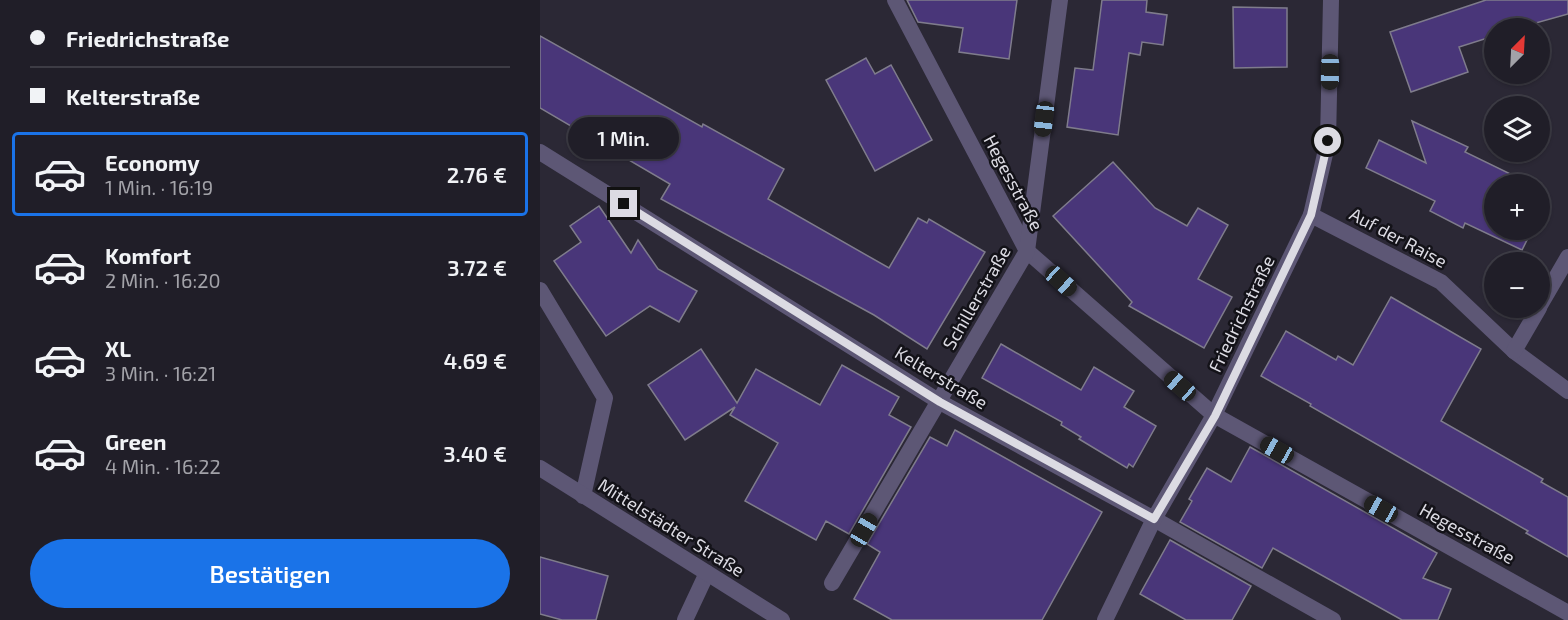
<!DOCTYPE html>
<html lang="de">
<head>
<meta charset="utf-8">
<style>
	:root { --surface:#201e28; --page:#282730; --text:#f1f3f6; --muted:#a2a2a8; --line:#3d3c45; --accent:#1a73e8 }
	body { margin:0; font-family:"Exo 2",sans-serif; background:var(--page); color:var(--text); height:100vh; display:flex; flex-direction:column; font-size:22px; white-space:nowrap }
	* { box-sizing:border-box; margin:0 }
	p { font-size:20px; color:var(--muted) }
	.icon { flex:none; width:33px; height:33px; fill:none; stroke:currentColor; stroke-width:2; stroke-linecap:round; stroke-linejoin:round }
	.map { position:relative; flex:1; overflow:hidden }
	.side { display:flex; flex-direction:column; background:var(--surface); width:540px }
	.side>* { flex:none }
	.top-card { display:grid; align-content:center; height:132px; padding:0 30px; background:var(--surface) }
	.needle { width:39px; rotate:24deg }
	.fabs { position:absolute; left:944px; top:18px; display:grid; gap:12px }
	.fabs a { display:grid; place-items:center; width:66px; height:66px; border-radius:50%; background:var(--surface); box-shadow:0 2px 4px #0004,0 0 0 2px var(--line); font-size:30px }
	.end { position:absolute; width:27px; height:27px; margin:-14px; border:8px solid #dcdbe3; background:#111; box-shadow:0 0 0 3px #111 }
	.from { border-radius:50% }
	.bubble { position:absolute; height:42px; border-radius:21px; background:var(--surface); box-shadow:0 2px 4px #0004,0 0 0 2px var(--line); font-size:20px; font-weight:600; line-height:42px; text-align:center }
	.car { position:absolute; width:18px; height:36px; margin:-18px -9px; border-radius:8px; box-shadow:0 0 4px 2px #0007; background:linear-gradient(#222 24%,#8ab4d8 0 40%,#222 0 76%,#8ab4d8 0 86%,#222 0) }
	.top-card b { display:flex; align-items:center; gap:21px; height:57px; font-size:22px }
	.top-card b+b { border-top:2px solid var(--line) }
	.top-card i { width:15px; height:15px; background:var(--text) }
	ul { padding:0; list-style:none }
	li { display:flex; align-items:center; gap:18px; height:84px; margin:0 12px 9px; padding:0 18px; border:3px solid transparent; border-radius:6px }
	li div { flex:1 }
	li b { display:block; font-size:22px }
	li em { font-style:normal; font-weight:600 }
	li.current { border-color:var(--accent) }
	li>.icon { width:54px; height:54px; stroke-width:1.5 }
	.primary-button { display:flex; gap:12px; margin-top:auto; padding:12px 30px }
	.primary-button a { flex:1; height:69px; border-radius:36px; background:var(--accent); color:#fff; font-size:24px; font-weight:600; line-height:69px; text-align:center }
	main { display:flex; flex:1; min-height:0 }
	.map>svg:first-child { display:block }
	.building { fill:#493679; stroke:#7f7c8c; stroke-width:1.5 }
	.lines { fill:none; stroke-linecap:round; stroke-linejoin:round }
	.minor { stroke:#5d5775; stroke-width:16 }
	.tertiary { stroke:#5d5775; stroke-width:16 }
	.route { stroke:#dcdbe3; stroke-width:8 }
	.labels { text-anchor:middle; stroke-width:5; stroke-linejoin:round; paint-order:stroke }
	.street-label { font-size:18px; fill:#dcdbe3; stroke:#131218 }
</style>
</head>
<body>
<main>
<section class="side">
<div class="top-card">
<b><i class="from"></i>Friedrichstraße</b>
<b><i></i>Kelterstraße</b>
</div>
<ul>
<li class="current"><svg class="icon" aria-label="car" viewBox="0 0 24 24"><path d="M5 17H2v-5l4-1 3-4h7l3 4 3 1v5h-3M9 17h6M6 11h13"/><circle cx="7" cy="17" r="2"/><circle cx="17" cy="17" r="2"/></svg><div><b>Economy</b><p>1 Min. · 16:19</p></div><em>2.76 €</em></li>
<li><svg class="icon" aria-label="car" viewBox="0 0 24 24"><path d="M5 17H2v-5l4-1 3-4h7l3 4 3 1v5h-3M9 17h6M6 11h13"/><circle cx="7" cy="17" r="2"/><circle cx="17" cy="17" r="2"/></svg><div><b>Komfort</b><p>2 Min. · 16:20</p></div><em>3.72 €</em></li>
<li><svg class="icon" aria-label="car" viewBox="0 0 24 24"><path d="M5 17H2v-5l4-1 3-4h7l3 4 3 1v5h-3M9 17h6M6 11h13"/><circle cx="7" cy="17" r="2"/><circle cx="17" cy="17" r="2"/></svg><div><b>XL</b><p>3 Min. · 16:21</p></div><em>4.69 €</em></li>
<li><svg class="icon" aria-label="car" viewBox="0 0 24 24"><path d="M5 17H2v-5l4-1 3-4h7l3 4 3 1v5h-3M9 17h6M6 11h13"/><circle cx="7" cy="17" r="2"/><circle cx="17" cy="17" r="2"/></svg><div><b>Green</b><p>4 Min. · 16:22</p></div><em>3.40 €</em></li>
</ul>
<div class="primary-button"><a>Bestätigen</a></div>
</section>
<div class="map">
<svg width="1028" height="620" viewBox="0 0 1028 620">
	<rect width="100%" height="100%" fill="#2b2835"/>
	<g class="building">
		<path d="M 367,0 L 477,0 L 469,59 L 419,52 L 423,28 L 378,22 Z"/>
		<path d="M 562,0 L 607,0 L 606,12 L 627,15 L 623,45 L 602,42 L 600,55 L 589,53 L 578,135 L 527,127 L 535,68 L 553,70 Z"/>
		<path d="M 946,0 L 1028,0 L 1028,14 L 978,28 L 954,28 L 954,36 L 919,47 L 928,72 L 871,92 L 850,32 Z"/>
		<path d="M 693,7 L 747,8 L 747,67 L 694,68 Z"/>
		<path d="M 0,36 L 162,127 L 163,124 L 244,169 L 228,199 L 349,268 L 378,218 L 387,223 L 389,219 L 445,252 L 387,349 L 334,315 L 121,199 L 130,184 L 0,108 Z"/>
		<path d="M 326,58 L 335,74 L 351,65 L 392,140 L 335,171 L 286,80 Z"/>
		<path d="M 872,121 L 928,147 L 925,152 L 991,184 L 954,184 L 954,230 L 992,230 L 982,250 L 925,223 L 923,228 L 890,211 L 895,201 L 826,168 L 839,140 L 886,163 Z"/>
		<path d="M 573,162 L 615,208 L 647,226 L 658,208 L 688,225 L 658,279 L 692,297 L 664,348 L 589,306 L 592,302 L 513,216 Z"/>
		<path d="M 59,206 L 91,253 L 98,240 L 118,269 L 157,291 L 139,322 L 110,306 L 66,336 L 14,261 L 41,242 L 30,226 Z"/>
		<path d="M 851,297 L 941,349 L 901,421 L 1003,479 L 1001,482 L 1028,497 L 1028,557 L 986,533 L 988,531 L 770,406 L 771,404 L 721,376 L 746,331 L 796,360 L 798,356 L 813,365 Z"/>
		<path d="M 461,344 L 541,390 L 554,367 L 594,391 L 584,407 L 616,426 L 593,467 L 589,464 L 587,468 L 539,439 L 541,437 L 521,425 L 522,422 L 442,378 Z"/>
		<path d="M 161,349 L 197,403 L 216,369 L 280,405 L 302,365 L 359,397 L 349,415 L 371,427 L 309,534 L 286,521 L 276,540 L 205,501 L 238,443 L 190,415 L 195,407 L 145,440 L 108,385 Z"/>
		<path d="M 415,430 L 562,512 L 502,620 L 352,620 L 314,599 L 340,552 L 327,544 L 390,437 L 407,446 Z"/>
		<path d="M 710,447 L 897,553 L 883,578 L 911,589 L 898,620 L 862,620 L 733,548 L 722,568 L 640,522 L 652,501 L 649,499 L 667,468 L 691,482 Z"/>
		<path d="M 630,540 L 711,586 L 692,620 L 646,620 L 600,594 Z"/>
		<path d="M 0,557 L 68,576 L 56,620 L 22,620 L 0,614 Z"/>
	</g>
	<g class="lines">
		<g class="minor">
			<path d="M 355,0 L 487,251 L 674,415 L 1028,613"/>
			<path d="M 0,152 L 400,402 L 614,519 L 793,620"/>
			<path d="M 771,215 L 901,282 L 974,351 L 1028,391"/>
			<path d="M 0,290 L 65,398 L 43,496"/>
			<path d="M 999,307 L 1028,257"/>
			<path d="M 974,351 L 999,308"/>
			<path d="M 292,583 L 487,251 L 520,0"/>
			<path d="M 145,620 L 167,573"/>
			<path d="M 565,620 L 614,519 L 674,415 L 771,215 L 788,141 L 791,0"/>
		</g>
		<path class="tertiary" d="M 0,468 L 242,620"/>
	</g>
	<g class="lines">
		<path class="route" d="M 84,204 L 400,402 L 614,519 L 675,416 L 771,215 L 788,141"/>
	</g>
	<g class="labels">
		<g class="street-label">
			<text transform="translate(473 183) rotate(62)" y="6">Hegesstraße</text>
			<text transform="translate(858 238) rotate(28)" y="6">Auf der Raise</text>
			<text transform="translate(437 298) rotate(-60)" y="6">Schillerstraße</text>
			<text transform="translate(702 314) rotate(-64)" y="6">Friedrichstraße</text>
			<text transform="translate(401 378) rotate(31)" y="6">Kelterstraße</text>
			<text transform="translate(131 528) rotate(32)" y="6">Mittelstädter Straße</text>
			<text transform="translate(927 534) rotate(29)" y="6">Hegesstraße</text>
		</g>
	</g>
</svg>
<div class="fabs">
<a><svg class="needle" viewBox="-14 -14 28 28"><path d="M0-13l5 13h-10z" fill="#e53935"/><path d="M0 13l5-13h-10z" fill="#a2a2a8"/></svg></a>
<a><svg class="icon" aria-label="layers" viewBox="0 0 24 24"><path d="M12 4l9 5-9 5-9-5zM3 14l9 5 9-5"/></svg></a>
<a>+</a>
<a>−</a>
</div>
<i class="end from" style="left:788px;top:141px"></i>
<i class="end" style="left:84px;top:204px"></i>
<div class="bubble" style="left:28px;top:117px;width:111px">1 Min.</div>
<i class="car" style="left:790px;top:72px;rotate:181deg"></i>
<i class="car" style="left:504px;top:119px;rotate:187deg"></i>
<i class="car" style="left:521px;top:281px;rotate:132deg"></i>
<i class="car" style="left:640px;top:386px;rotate:311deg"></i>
<i class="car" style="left:737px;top:450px;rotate:299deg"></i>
<i class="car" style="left:841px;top:509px;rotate:299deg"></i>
<i class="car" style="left:324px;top:530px;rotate:30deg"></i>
</div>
</main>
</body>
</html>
